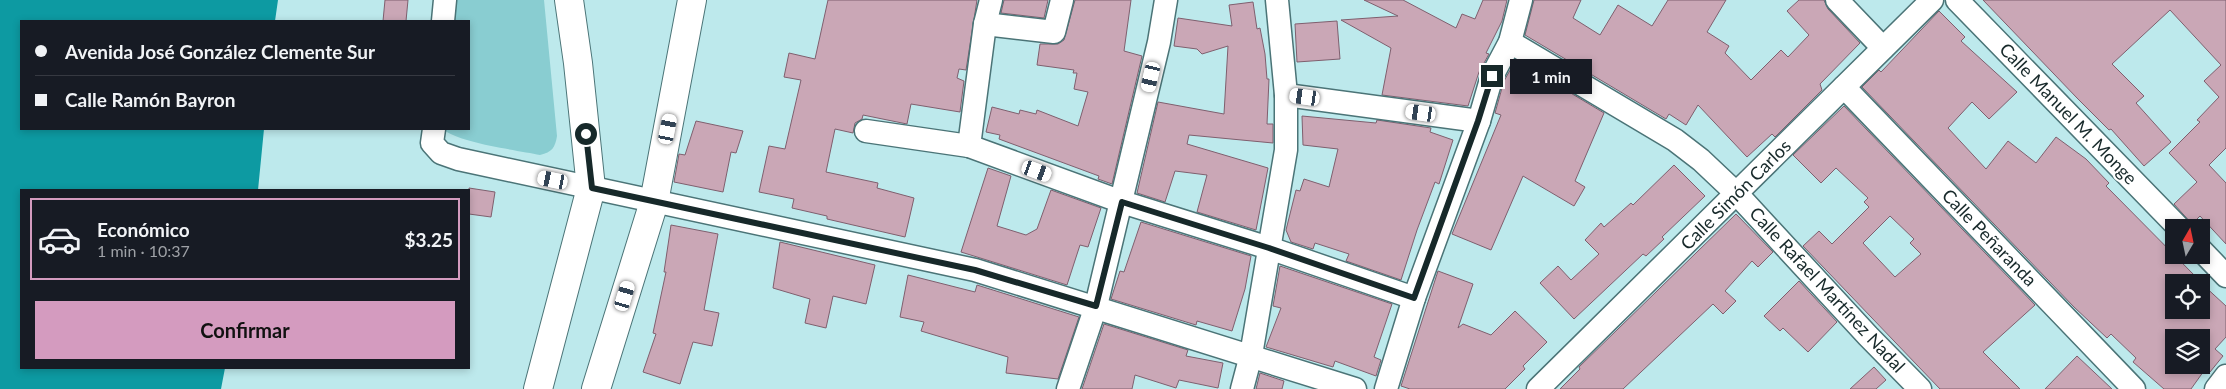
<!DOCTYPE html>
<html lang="es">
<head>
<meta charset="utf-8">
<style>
	:root { --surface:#171b24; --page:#20242c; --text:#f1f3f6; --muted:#9ea1a6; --line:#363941; --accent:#d49bbf }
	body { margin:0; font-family:Lato,sans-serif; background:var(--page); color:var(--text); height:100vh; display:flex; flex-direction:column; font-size:19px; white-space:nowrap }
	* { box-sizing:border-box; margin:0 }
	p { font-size:16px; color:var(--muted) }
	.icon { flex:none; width:28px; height:28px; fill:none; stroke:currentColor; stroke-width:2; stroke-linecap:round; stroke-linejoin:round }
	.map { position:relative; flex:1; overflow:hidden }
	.sheet { position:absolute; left:20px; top:189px; width:450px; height:180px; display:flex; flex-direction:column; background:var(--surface); border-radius:0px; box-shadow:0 2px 8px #0003 }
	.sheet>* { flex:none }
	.hud { position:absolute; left:20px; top:20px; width:450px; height:110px; border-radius:0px; box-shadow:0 2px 8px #0003; display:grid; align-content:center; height:110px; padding:0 15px; background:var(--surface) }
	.needle { width:32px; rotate:9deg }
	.tools { position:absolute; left:2165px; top:219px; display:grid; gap:10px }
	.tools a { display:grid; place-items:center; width:45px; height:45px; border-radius:0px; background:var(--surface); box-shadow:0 2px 8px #0003; font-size:25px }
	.end { position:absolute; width:22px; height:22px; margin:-11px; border:6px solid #17292a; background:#fff; box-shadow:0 0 0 2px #fff }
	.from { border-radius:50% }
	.bubble { position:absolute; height:35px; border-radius:0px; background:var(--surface); box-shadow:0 2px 8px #0003; font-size:16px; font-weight:700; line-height:35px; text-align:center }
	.car { position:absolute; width:15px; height:30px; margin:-15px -8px; border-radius:6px; box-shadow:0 0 4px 1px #0007; background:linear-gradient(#fff 24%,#345 0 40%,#fff 0 76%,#345 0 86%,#fff 0) }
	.hud b { display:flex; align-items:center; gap:18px; height:48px; font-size:19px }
	.hud b+b { border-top:1px solid var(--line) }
	.hud i { width:12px; height:12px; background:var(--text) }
	ul { padding:9px 0 0; list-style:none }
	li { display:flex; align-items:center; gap:15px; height:82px; margin:0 10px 8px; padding:0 5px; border:2px solid transparent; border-radius:0px }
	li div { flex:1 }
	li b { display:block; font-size:19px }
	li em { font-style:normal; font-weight:700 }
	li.on { border-color:var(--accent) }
	li>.icon { width:45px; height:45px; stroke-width:1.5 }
	.primary-button { display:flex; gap:10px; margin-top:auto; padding:10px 15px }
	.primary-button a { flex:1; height:58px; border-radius:0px; background:var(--accent); color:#111; font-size:20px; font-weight:700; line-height:58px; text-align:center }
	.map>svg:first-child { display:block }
	.green { fill:#89cdd1 }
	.water { fill:#0d9aa2 }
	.building { fill:#caa7b6; stroke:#7f5f6e; fill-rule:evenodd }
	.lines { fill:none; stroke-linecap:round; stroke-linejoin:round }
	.street-casing { stroke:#4b7477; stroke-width:25 }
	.primary-casing { stroke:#4b7477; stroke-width:30 }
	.street { stroke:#fff; stroke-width:22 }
	.primary { stroke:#fff; stroke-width:28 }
	.route { stroke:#17292a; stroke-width:6 }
	.labels { text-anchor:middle; stroke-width:4.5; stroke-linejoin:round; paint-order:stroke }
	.street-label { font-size:18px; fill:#17292a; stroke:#fff }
</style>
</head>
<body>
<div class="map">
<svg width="2226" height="389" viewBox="0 0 2226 389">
	<rect width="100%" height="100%" fill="#bde9ec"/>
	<path class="green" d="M 451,0 L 544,0 L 557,136 C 555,148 552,152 540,155 C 517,150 458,143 443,129 L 469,129 L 469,21 L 449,21 Z"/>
	<path class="water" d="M 0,0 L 278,0 L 275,21 L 21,21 L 21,129 L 264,129 L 258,190 L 21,190 L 21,368 L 225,368 L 221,389 L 0,389 Z"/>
	<g class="building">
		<path d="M 385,0 L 408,0 L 406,21 L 383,21 Z"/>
		<path d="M 828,0 L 977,0 L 966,70 L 959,69 L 957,78 L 964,81 L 960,112 L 911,104 L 907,124 L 863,115 L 862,119 L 855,123 L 853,133 L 835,129 L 826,172 L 878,183 L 877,188 L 914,198 L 905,237 L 827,219 L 827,216 L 792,208 L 794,199 L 759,192 L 769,146 L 785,149 L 801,80 L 784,77 L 789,53 L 815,59 Z"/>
		<path d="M 1004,0 L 1048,0 L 1044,18 L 1001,13 Z"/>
		<path d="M 1075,0 L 1131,0 L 1124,51 L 1142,56 L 1112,184 L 1098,179 L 1099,176 L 999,139 L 1000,135 L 986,132 L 992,107 L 1019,114 L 1020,110 L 1036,114 L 1037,110 L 1078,126 L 1088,92 L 1074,89 L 1077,73 L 1073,73 L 1074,70 L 1037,65 L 1040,44 L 1058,44 L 1064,40 Z"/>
		<path d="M 1364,0 L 1403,0 L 1456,28 L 1462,14 L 1475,19 L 1483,0 L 1507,0 L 1502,21 L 1486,53 L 1489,54 L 1479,72 L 1468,106 L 1382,95 L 1391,48 L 1341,20 L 1398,16 Z"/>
		<path d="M 1534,0 L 1581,0 L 1573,18 L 1600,35 L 1618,5 L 1652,26 L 1668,0 L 1726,0 L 1707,32 L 1729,46 L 1725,53 L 1751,80 L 1781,50 L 1788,57 L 1809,35 L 1787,11 L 1799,0 L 1824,0 L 1828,9 L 1860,43 L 1820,84 L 1822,90 L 1775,137 L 1772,134 L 1747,157 L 1698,105 L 1686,125 L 1669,114 L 1666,119 L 1525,35 Z"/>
		<path d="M 1983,0 L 2226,0 L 2226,148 L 2209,165 L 2226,183 L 2226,244 L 2200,216 L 2192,224 L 2174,204 L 2197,182 L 2169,153 L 2200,122 L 2197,120 L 2219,97 L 2204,81 L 2221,65 L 2170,10 L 2112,64 L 2144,96 L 2136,103 L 2171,142 L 2144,166 L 2111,129 L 2109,130 L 2077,98 Z"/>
		<path d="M 1253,2 L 1257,29 L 1260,28 L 1265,54 L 1267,79 L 1269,79 L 1267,124 L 1273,124 L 1273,143 L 1189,135 L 1187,144 L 1268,168 L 1256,230 L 1197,212 L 1207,175 L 1175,171 L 1165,202 L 1137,193 L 1158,102 L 1224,114 L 1228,46 L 1202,54 L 1197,49 L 1174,46 L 1178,18 L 1232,26 L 1229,5 Z"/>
		<path d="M 1939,11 L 1965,37 L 1961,41 L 2017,92 L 1989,119 L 1972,102 L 1948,128 L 1986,169 L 2008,141 L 2036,163 L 2056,137 L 2086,159 L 2109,183 L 2106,186 L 2201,282 L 2174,282 L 2174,310 L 2201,310 L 2201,283 L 2226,306 L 2226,337 L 2215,349 L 2223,356 L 2210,372 L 2206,368 L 2191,389 L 2164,389 L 2133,362 L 2136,358 L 2111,334 L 2107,338 L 2074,307 L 1862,87 L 1879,70 L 1881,72 ZM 2174,338 L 2201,338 L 2201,365 L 2174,365 Z"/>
		<path d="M 1337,21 L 1340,59 L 1297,62 L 1295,24 Z"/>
		<path d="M 1513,65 L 1549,80 L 1604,113 L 1575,181 L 1585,187 L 1574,206 L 1523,176 L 1491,250 L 1452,234 L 1501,115 L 1495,113 L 1504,81 Z"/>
		<path d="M 1844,106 L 2035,305 L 1983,352 L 2020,389 L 1940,389 L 1803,246 L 1819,231 L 1832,244 L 1869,207 L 1864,202 L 1868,198 L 1836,168 L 1821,183 L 1793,155 ZM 1890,216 L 1914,239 L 1910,243 L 1921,254 L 1895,277 L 1863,243 Z"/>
		<path d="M 1302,116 L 1376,123 L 1377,120 L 1431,128 L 1430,132 L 1453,140 L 1439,184 L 1435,182 L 1417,230 L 1401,280 L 1346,261 L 1349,254 L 1315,243 L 1313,249 L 1291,242 L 1286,230 L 1296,190 L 1300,191 L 1304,179 L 1329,187 L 1338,149 L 1303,145 Z"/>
		<path d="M 696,121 L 743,131 L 736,153 L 731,152 L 723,192 L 674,182 L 679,154 L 685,155 Z"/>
		<path d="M 1674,165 L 1705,196 L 1662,237 L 1664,239 L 1646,256 L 1643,254 L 1574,319 L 1540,283 L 1558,266 L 1571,280 L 1599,254 L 1585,240 L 1601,223 L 1604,227 L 1631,203 L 1633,205 Z"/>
		<path d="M 988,168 L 1011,176 L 997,226 L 1026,235 L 1037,229 L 1051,190 L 1101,208 L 1088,247 L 1080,245 L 1067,285 L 961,252 Z"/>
		<path d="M 469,188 L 495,192 L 491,217 L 469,214 Z"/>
		<path d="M 1736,214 L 1773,252 L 1758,267 L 1752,261 L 1725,291 L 1736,301 L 1723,314 L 1713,304 L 1623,389 L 1560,389 L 1580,369 L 1579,367 Z"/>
		<path d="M 1141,222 L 1251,256 L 1245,289 L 1232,331 L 1197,321 L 1196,325 L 1111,299 L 1120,271 L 1124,272 Z"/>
		<path d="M 671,225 L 718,234 L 704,310 L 719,313 L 712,346 L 693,342 L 680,384 L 643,372 L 656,334 L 653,333 L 666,272 L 664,272 Z"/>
		<path d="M 780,242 L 875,265 L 866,304 L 833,296 L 826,328 L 805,323 L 810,299 L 773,288 Z"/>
		<path d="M 1280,266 L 1392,304 L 1374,357 L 1381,360 L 1376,376 L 1335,361 L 1333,367 L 1266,347 L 1281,308 L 1273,306 Z"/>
		<path d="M 1438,271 L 1473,284 L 1458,328 L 1463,324 L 1491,335 L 1515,311 L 1547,342 L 1523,366 L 1525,369 L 1505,389 L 1410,389 L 1401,386 Z"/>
		<path d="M 908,275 L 975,292 L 977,285 L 1079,317 L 1058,379 L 1006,373 L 1008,357 L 921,331 L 924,322 L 900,317 Z"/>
		<path d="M 1799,281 L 1837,322 L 1808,352 L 1783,328 L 1780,331 L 1764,316 Z"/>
		<path d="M 1104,324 L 1188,350 L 1186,356 L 1223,363 L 1218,388 L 1179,380 L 1176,388 L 1135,375 L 1132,389 L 1082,389 Z"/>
		<path d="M 2077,356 L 2112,389 L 2045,389 Z"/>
		<path d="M 1874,367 L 1886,380 L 1876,389 L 1850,389 Z"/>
		<path d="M 1260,373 L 1284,381 L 1282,389 L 1256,389 Z"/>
	</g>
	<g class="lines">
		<g class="street-casing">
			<g id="street">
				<path d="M 1837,0 L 1883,48"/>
				<path d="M 1957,0 L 2179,228"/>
				<path d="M 443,21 L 445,0"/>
				<path d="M 985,24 L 1054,32 L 1062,0"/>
				<path d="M 1510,42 L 1675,140 L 1701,160 L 1737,194 L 1868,336 L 1920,389"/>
				<path d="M 1844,87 L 2134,389"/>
				<path d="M 1286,95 L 1479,121"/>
				<path d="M 434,129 L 432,143 L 441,153 L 458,159 L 975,270 L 1355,389"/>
				<path d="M 866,131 L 969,146 L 1122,202 L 1269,248 L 1414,298"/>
				<path d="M 969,146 L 985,24 L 991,0"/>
				<path d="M 2201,250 L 2226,276"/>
				<path d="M 1068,389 L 1096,306 L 1159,42 L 1166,0"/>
				<path d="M 1242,389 L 1251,355 L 1286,150 L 1286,95 L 1277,0"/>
				<path d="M 1386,389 L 1414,298 L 1479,121 L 1492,76 L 1510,42 L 1521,0"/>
				<path d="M 1538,389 L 1932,0"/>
				<path d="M 2216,389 L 2226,376"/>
			</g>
		</g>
		<g class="primary-casing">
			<g id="primary">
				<path d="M 538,389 L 591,188 L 578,63 L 569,0"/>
				<path d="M 596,389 L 654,202 L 692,0"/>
			</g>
		</g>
		<use href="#street" class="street"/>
		<use href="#primary" class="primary"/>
	</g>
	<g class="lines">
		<path class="route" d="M 586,134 L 592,188 L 975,270 L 1096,306 L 1122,202 L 1269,248 L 1414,298 L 1478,121 L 1492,76"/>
	</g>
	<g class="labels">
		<g class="street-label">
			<text transform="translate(2068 114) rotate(46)" y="6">Calle Manuel M. Monge</text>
			<text transform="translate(1736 195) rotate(-45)" y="6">Calle Simón Carlos</text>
			<text transform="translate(1989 238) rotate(46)" y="6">Calle Peñaranda</text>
			<text transform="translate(1827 290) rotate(47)" y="6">Calle Rafael Martínez Nadal</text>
		</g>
	</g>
</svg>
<div class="tools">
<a><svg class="needle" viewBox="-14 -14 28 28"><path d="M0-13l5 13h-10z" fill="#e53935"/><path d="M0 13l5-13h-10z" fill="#9ea1a6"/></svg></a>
<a><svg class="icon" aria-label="locate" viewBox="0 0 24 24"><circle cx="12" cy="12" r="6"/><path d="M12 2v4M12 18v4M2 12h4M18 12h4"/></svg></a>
<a><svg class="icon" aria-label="layers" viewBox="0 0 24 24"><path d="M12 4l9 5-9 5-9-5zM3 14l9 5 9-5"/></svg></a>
</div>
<i class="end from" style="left:586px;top:134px"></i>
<i class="end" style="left:1492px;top:76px"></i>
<div class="bubble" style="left:1510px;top:59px;width:82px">1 min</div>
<i class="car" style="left:1151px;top:77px;rotate:193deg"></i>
<i class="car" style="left:1305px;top:97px;rotate:278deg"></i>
<i class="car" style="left:1421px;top:113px;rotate:278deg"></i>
<i class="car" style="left:668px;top:129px;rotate:11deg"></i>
<i class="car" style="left:1037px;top:171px;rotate:110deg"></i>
<i class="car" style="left:553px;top:180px;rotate:282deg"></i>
<i class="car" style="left:625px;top:296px;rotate:17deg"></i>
<div class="hud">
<b><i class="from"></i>Avenida José González Clemente Sur</b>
<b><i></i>Calle Ramón Bayron</b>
</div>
<section class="sheet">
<ul>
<li class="on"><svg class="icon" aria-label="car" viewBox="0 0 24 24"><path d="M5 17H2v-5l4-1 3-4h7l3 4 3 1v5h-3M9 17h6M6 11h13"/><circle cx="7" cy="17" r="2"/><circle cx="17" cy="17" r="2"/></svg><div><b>Económico</b><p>1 min · 10:37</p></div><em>$3.25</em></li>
</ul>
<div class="primary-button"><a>Confirmar</a></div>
</section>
</div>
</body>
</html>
